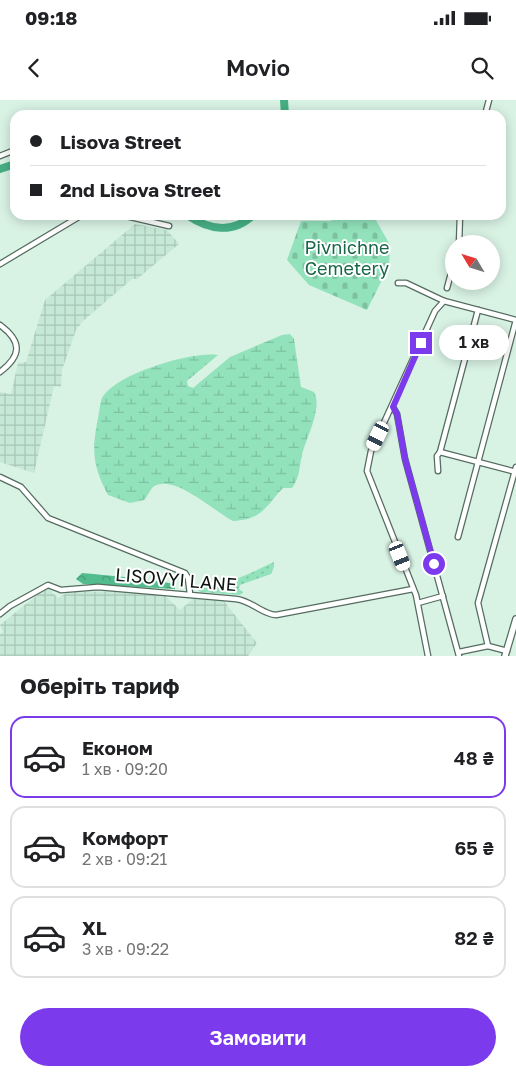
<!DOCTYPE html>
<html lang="uk">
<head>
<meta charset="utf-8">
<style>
	:root { --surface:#fff; --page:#f6f6f6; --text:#202124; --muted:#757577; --line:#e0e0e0; --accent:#7c3aed }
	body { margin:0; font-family:"Golos Text",sans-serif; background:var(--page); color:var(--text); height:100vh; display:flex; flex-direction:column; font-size:19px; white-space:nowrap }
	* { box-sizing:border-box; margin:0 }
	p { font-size:16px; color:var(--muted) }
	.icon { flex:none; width:28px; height:28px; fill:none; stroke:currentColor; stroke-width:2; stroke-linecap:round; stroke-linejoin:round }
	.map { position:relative; height:556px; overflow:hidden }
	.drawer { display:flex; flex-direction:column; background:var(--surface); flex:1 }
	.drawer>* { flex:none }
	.top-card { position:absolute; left:10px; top:10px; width:496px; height:110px; border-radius:15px; box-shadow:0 2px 12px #0003; display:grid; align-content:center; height:110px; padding:0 20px; background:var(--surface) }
	.needle { width:32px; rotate:308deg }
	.buttons { position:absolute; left:445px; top:135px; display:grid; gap:10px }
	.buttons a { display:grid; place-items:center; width:55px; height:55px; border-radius:50%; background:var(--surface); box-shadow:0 2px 12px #0003; font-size:25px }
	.end { position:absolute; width:22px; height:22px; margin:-11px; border:6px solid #7c3aed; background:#fff; box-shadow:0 0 0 2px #fff }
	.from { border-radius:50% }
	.bubble { position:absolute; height:35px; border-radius:18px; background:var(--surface); box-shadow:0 2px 12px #0003; font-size:16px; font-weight:600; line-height:35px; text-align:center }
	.car { position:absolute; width:15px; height:30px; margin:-15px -8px; border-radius:6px; box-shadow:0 0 4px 1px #0007; background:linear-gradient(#fff 24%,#345 0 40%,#fff 0 76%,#345 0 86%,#fff 0) }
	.top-card b { display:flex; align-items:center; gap:18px; height:48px; font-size:19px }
	.top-card b+b { border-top:1px solid var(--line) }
	.top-card i { width:12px; height:12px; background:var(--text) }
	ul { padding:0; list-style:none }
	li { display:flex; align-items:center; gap:15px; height:82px; margin:0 10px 8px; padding:0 10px; border:2px solid var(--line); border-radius:15px }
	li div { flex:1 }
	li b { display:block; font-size:19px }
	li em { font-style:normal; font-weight:600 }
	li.active { border-color:var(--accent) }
	li>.icon { width:45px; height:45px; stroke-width:1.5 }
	h2 { padding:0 20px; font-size:22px; line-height:60px }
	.cta { display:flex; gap:10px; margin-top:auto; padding:10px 20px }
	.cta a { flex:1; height:58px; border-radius:30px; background:var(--accent); color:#fff; font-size:20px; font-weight:600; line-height:58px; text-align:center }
	.status { display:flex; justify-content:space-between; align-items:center; height:35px; padding:0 25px; background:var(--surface); direction:ltr }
	.status svg { height:14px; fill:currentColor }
	header { display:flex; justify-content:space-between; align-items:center; height:65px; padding:0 20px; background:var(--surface); font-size:22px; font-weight:600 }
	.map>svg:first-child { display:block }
	.industrial { fill:url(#industrial-grid) }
	.grass { fill:url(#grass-dots) }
	.forest { fill:url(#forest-crowns) }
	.wetland { fill:url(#wetland-marsh) }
	.cemetery { fill:url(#cemetery-stones) }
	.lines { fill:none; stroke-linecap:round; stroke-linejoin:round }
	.river { stroke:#46af83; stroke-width:8 }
	.minor-casing { stroke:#556c60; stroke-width:7 }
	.tertiary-casing { stroke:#556c60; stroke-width:8 }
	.minor { stroke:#fff; stroke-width:4.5 }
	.tertiary { stroke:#fff; stroke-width:5.5 }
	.route { stroke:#7c3aed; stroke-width:6 }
	.labels { text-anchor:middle; stroke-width:4; stroke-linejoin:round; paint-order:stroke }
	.park-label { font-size:18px; fill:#196648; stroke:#fff }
	.street-label { font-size:18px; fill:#0c1510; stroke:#fff }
</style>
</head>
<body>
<div class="status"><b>09:18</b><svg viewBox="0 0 49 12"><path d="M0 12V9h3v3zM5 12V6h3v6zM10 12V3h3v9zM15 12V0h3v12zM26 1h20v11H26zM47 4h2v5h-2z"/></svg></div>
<header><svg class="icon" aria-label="back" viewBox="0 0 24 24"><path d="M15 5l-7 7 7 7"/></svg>Movio<svg class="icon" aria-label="search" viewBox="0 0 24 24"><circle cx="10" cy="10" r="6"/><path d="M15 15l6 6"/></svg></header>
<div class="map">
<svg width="516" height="556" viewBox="0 0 516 556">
	<defs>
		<pattern id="industrial-grid" width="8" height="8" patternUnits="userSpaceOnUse" patternTransform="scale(1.25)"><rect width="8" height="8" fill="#c6e8d6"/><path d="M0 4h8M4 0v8" fill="none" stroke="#a9c6b7"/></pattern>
		<pattern id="grass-dots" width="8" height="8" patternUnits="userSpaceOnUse" patternTransform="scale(1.25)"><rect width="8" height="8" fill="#92e2bb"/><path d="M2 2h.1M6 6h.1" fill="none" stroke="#7dc1a0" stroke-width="1.8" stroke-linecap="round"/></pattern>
		<pattern id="forest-crowns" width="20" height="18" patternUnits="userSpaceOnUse" patternTransform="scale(1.25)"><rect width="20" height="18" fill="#53bc8e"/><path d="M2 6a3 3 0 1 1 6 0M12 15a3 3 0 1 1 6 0" fill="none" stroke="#439873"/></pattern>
		<pattern id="wetland-marsh" width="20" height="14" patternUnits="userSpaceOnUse" patternTransform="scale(1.25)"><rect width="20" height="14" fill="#92e2bb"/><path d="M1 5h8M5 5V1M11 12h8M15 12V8" fill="none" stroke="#7dc1a0"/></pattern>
		<pattern id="cemetery-stones" width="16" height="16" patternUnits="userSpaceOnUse" patternTransform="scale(1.25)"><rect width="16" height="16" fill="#92e2bb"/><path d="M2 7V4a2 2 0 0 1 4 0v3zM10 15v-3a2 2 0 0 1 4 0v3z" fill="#7dc1a0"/></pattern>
	</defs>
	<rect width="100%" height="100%" fill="#d8f2e4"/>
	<g class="industrial">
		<path d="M 135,124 L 167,130 L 179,144 L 137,179 L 132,179 L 83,221 L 76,230 L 62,270 L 61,287 L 54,286 L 34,373 L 0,362 L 0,292 L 11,294 L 18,263 L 26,262 L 45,200 Z"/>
		<path d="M 47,487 L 58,498 L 69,492 L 144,491 L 163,494 L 180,510 L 194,498 L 223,500 L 257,543 L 248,556 L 0,556 L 0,534 L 3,532 L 0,525 Z"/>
	</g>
	<path class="grass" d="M 274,462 L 274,467 L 271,474 L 240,485 L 239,489 L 243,492 L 240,495 L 201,492 L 192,487 L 192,484 C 223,489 246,475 274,462 Z"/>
	<path class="forest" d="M 82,473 C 113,476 144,478 175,484 L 175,489 L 83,484 L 76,479 Z"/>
	<path class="wetland" d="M 290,234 L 294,239 L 301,287 L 314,292 C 323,308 306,338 302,355 C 299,368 300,377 292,388 L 283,388 C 265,407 262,420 233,421 C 215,412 173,372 153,387 C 150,390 147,397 144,400 L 130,403 L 108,395 C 91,363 92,348 99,313 C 100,308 100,299 104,295 C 120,273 192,251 218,255 L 187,281 L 188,286 L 193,288 L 230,257 L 282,235 Z"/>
	<path class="cemetery" d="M 335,115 L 373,115 L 390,145 L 389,166 L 367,210 L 309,185 L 287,160 L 301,121 L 331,121 Z"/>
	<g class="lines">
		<g class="river">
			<path d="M 284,0 L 285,15"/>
			<path d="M 0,69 L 15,64"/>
			<path d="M 187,115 C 209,130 233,134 253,115"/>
		</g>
		<g class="minor-casing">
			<g id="minor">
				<path d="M 485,15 L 489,0"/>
				<path d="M 0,56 L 15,50"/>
				<path d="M 122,115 L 169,126"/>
				<path d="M 459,144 L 460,115"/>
				<path d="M 0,164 L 82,115"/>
				<path d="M 398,183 L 406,183 L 444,201 L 516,220 L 458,437"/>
				<path d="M 447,188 L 454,162"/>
				<path d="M 0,225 C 23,242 21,256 0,272"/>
				<path d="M 393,307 L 397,314 L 405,359 L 459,556"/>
				<path d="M 440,352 L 516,372"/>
				<path d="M 438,371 L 437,356 L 440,352 L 478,210"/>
				<path d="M 0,377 L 21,387 L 48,418 L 185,473 L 188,478 L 190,494"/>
				<path d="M 418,503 L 443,496"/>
				<path d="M 0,514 L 10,506 L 48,485 L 61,490 L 98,487 L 236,499 C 252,501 262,514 276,515 L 413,489"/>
				<path d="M 488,546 L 478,503 L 516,367"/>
				<path d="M 459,552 L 488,546 L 507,551"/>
				<path d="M 428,556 L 416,495 L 367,371 L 371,351 L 435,211 L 444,201"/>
			</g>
		</g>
		<g class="tertiary-casing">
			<path id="tertiary" d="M 505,556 L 516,519"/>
		</g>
		<use href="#minor" class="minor"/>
		<use href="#tertiary" class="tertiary"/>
	</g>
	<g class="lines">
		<path class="route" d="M 421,243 L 393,307 L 397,314 L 405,359 L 434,464"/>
	</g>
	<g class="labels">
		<g class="park-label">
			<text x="347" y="154">Pivnichne<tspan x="347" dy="21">Cemetery</tspan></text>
		</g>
		<g class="street-label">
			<text transform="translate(176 480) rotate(5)" y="6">LISOVYI LANE</text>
		</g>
	</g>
</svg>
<div class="buttons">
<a><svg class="needle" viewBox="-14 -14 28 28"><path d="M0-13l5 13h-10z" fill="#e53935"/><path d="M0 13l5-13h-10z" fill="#757577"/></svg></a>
</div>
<i class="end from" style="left:434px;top:464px"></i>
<i class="end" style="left:421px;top:243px"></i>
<div class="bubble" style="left:439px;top:225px;width:70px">1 хв</div>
<i class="car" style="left:378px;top:336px;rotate:206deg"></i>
<i class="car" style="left:400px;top:456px;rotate:158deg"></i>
<div class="top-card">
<b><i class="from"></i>Lisova Street</b>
<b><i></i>2nd Lisova Street</b>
</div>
</div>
<section class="drawer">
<h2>Оберіть тариф</h2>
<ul>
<li class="active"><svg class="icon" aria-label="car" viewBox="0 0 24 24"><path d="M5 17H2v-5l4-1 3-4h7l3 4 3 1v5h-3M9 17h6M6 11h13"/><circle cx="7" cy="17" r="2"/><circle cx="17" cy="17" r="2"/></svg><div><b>Економ</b><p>1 хв · 09:20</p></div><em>48 ₴</em></li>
<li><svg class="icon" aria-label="car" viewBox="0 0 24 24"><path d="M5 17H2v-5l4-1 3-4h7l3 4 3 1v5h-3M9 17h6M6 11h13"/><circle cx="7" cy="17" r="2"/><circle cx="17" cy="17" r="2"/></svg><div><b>Комфорт</b><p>2 хв · 09:21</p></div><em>65 ₴</em></li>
<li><svg class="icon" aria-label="car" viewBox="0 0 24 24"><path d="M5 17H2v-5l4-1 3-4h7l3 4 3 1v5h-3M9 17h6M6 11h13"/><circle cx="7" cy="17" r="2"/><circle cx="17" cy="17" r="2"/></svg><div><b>XL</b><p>3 хв · 09:22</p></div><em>82 ₴</em></li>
</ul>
<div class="cta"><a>Замовити</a></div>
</section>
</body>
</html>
